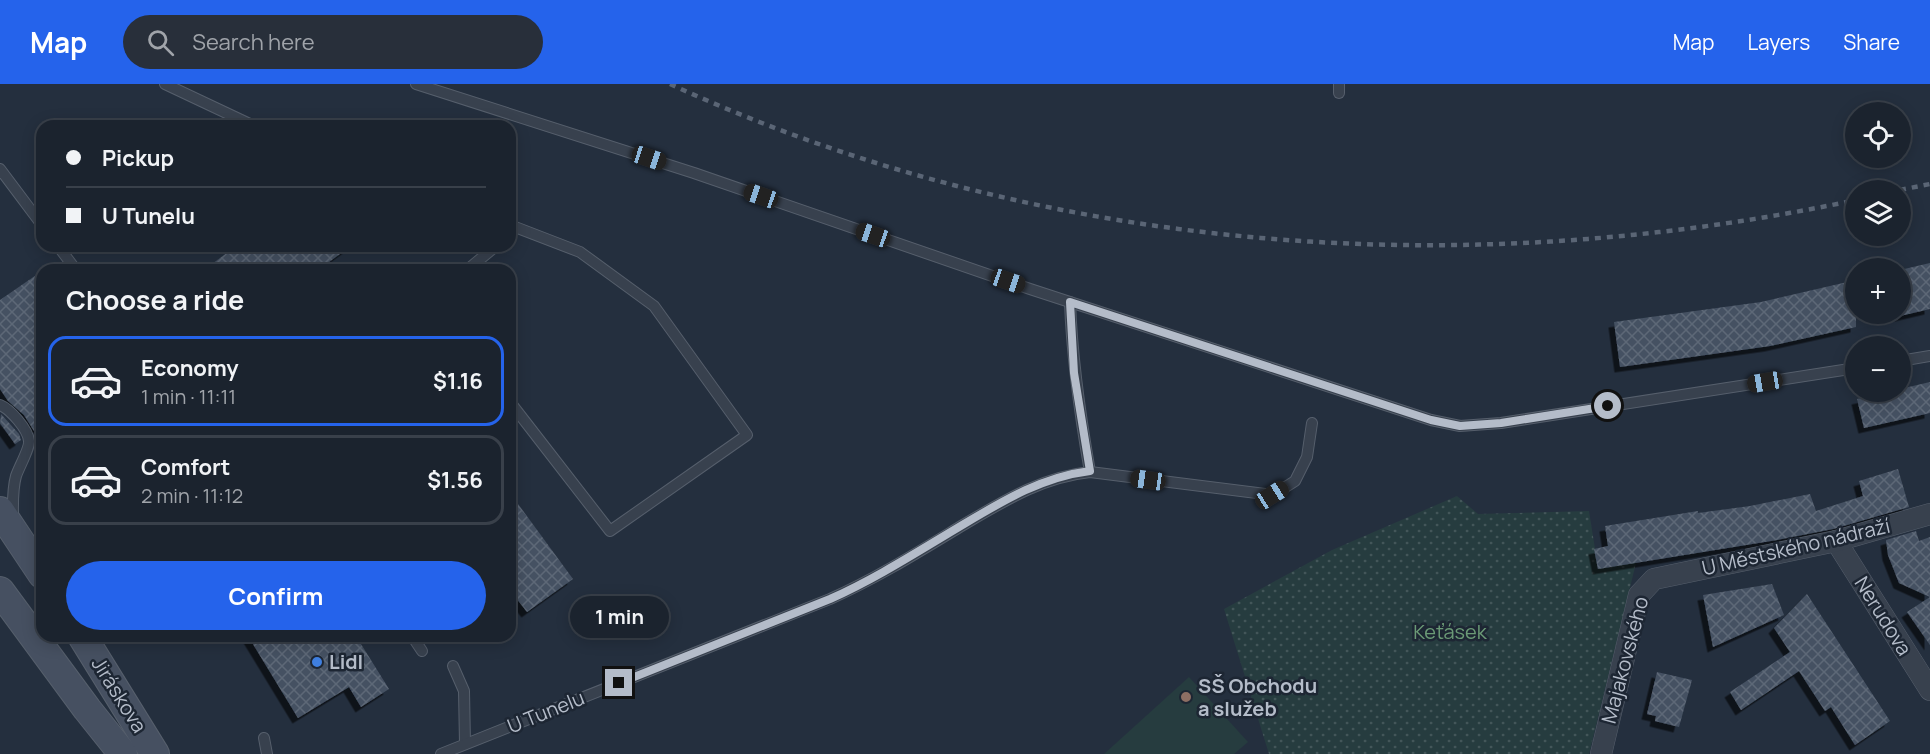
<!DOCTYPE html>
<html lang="en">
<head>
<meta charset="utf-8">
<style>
	:root { --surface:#1b232e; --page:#282f3a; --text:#f1f3f6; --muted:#a0a4aa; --line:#39404a; --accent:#2563eb }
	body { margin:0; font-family:Manrope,sans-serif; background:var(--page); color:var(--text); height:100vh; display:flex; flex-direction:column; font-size:22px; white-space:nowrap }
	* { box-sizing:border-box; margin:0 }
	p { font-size:20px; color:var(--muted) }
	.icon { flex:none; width:33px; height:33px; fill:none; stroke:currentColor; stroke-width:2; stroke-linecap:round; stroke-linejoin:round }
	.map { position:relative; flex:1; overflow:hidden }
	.side { position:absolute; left:36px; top:180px; width:480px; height:378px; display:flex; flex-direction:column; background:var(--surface); border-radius:18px; box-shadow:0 3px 15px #0003,0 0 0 2px var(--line) }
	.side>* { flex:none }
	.guide { position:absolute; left:36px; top:36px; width:480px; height:132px; border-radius:18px; box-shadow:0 3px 15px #0003,0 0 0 2px var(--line); display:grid; align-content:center; height:132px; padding:0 30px; background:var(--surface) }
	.tools { position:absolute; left:1845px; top:18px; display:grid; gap:12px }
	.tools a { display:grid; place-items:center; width:66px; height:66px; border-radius:50%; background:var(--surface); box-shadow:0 3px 15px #0003,0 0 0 2px var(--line); font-size:30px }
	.end { position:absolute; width:27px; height:27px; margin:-14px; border:8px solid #b4bcc9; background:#111; box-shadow:0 0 0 3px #111 }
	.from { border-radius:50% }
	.bubble { position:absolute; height:42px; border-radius:21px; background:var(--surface); box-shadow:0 3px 15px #0003,0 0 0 2px var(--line); font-size:20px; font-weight:700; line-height:42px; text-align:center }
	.car { position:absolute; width:18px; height:36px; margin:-18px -9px; border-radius:8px; box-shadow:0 0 4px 2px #0007; background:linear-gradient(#222 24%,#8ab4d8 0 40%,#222 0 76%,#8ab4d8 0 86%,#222 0) }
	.guide b { display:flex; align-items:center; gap:21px; height:57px; font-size:22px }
	.guide b+b { border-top:2px solid var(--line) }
	.guide i { width:15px; height:15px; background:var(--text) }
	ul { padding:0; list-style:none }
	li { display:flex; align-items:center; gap:18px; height:90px; margin:0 12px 9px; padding:0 18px; border:3px solid var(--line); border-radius:18px }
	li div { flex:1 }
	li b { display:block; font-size:22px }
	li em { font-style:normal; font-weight:700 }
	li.selected { border-color:var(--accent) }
	li>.icon { width:54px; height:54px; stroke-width:1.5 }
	h2 { padding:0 30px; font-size:27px; line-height:72px }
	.cta { display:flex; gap:12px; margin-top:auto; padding:12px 30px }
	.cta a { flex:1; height:69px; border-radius:36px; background:var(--accent); color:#fff; font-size:24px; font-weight:700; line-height:69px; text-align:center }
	header { display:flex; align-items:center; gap:36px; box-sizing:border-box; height:84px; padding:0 30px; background:var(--accent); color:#fff }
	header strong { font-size:28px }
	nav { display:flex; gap:33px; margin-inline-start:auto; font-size:21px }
	.search { width:420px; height:54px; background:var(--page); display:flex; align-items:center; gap:15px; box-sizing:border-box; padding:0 21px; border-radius:33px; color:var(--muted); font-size:22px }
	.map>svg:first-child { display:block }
	.grass { fill:#263c3f }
	.park { fill:url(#park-dots) }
	.building { fill:url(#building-cross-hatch); filter:url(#shadow) }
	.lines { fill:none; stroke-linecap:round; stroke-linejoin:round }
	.service-casing { stroke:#565f6c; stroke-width:12 }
	.minor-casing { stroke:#565f6c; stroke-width:22 }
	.secondary-casing { stroke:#565f6c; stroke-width:30 }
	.service { stroke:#38414e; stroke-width:10 }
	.minor { stroke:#38414e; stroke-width:21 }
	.secondary { stroke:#465061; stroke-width:28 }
	.rail { stroke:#5a6575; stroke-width:4.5; stroke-dasharray:6 6; stroke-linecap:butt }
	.route { stroke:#b4bcc9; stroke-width:8 }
	.shop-dot { fill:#3f7fe0; stroke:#1d2633; stroke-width:2 }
	.education-dot { fill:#8d6e63; stroke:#1d2633; stroke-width:2 }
	.labels { text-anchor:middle; stroke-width:5; stroke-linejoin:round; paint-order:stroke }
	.street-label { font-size:20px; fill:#b4bcc9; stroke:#1d2633 }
	.park-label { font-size:20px; fill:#6b9a76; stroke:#1d2633 }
	.poi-label { font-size:20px; font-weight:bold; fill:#b4bcc9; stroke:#1d2633; text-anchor:start }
</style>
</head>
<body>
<header>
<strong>Map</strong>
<div class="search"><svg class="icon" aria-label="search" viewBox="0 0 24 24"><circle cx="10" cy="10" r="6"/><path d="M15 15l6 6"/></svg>Search here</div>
<nav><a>Map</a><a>Layers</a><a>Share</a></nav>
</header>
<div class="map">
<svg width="1930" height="670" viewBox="0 0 1930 670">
	<defs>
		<pattern id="park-dots" width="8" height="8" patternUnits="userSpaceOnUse" patternTransform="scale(1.5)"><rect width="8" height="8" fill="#263c3f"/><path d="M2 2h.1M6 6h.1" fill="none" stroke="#435659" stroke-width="1.8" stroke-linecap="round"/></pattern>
		<pattern id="building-cross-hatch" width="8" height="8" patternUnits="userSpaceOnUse" patternTransform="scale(1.5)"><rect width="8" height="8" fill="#455162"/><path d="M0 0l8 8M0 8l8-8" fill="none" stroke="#5d6877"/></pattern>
		<filter id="shadow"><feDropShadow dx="-5.5" dy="5.5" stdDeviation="0" flood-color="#0009"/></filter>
	</defs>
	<rect width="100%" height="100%" fill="#242f3e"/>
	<path class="grass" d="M 1189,593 L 1248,658 L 1234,670 L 1104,670 Z"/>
	<path class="park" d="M 1457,412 L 1478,430 L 1589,427 L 1598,484 L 1636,479 L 1589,670 L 1269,670 L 1224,525 L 1332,466 Z"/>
	<g class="building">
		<path d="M 236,162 L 351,162 L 318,186 L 204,186 Z"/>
		<path d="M 1930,179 L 1930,225 L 1900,232 L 1900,186 Z"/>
		<path d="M 42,187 L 42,341 L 34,347 L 24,331 L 8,317 L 0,305 L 0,216 Z"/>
		<path d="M 1856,196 L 1856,243 L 1770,262 L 1620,283 L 1614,238 L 1761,218 Z"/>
		<path d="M 1930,298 L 1930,329 L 1864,344 L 1857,315 L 1889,308 L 1900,308 L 1900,305 Z"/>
		<path d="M 1,330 L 19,350 L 21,356 L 15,360 L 0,339 Z"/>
		<path d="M 1898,385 L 1909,423 L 1833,445 L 1777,456 L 1598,485 L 1594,465 L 1608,462 L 1605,442 L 1698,427 L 1698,429 L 1750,422 L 1810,410 L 1816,427 L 1863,412 L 1859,397 Z"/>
		<path d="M 510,409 L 573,495 L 527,528 L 510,506 Z"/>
		<path d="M 1916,447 L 1919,457 L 1930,453 L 1930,513 L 1899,499 L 1888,471 L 1886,456 Z"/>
		<path d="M 1772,500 L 1784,531 L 1713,563 L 1703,511 Z"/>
		<path d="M 1807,510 L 1890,637 L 1855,661 L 1831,623 L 1825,627 L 1799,587 L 1741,626 L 1730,608 L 1790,568 L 1774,544 Z"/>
		<path d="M 1930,513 L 1930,561 L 1907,528 Z"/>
		<path d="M 248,552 L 356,552 L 389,605 L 361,623 L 349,603 L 298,634 Z"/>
		<path d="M 1657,588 L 1692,596 L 1679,643 L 1655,637 L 1656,632 L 1647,630 Z"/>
	</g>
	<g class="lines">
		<g class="service-casing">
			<g id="service">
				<path d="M 165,0 L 254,42"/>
				<path d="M 416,0 L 694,89 L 1030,205 L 1431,336 L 1460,342 L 1501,339 L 1856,284"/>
				<path d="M 1339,9 L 1339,0"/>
				<path d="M 0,85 L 42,141"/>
				<path d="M 510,141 L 580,168 L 654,222 L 747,351 L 610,447 L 510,318"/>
				<path d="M 58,162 L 76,186"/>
				<path d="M 467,186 L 496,162"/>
				<path d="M 1070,218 C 1072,276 1080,331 1090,388"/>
				<path d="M 1900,277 L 1930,272"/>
				<path d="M 0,321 C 10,325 28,345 29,357 C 30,364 19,383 16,392 C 12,406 13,421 13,435"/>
				<path d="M 412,552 L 422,567"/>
				<path d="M 453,582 L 464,607 L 465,660"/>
				<path d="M 264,654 L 267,670"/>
				<path d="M 441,670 L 830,515 C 877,494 920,467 963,441 C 1004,417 1042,393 1090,388 L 1273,411 L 1295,397 L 1307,373 L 1312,339"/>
			</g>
		</g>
		<g class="minor-casing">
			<g id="minor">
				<path d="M 1836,457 L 1930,606"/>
				<path d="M 1601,670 L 1639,511 L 1654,495 L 1836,457 L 1930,430"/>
			</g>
		</g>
		<g class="secondary-casing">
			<g id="secondary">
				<path d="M 0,427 L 42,490"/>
				<path d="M 0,507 L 87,625 L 123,670"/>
				<path d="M 82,552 L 155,670"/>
			</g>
		</g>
		<use href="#service" class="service"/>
		<use href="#minor" class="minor"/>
		<use href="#secondary" class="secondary"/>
		<g class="rail">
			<path d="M 670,0 C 1040,170 1460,200 1856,116"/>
			<path d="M 1900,106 L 1930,100"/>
		</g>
	</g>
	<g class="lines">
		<path class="route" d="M 619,599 L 830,515 C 875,495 917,468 959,443 C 1001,418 1041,393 1090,387 L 1074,289 L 1070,218 L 1431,336 L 1460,342 L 1501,339 L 1608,322"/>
	</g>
	<circle class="shop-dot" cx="317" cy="578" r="6"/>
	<circle class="education-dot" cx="1186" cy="613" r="6"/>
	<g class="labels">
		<g class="street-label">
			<text transform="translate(1796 463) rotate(-13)" y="7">U Městského nádraží</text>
			<text transform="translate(1883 532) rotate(58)" y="7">Nerudova</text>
			<text transform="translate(1625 576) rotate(-75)" y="7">Majakovského</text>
			<text transform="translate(119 611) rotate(58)" y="7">Jiráskova</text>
			<text transform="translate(546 628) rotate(-22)" y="7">U Tunelu</text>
		</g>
		<g class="park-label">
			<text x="1450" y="555">Keťásek</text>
		</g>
		<g class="poi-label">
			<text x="329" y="585">Lidl</text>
			<text x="1198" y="609">SŠ Obchodu<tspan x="1198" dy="23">a služeb</tspan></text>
		</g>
	</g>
</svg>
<div class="tools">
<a><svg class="icon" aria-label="locate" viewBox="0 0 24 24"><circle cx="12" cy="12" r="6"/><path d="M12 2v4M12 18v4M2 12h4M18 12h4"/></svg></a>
<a><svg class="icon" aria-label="layers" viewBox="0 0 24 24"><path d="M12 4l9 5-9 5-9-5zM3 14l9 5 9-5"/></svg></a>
<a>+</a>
<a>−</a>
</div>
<i class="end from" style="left:1608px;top:322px"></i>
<i class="end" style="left:619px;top:599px"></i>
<div class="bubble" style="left:570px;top:512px;width:99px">1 min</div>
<i class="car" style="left:649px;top:74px;rotate:108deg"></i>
<i class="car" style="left:761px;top:112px;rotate:289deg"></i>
<i class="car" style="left:873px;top:151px;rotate:289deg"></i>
<i class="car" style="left:1008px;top:197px;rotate:109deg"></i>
<i class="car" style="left:1765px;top:298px;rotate:261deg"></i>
<i class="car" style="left:1148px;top:396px;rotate:278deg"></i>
<i class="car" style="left:1272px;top:411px;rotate:58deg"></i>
<div class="guide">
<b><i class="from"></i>Pickup</b>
<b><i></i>U Tunelu</b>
</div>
<section class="side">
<h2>Choose a ride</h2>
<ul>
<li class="selected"><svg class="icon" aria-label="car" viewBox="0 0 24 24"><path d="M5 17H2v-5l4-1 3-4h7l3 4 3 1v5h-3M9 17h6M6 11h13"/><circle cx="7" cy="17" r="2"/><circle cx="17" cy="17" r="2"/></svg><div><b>Economy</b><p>1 min · 11:11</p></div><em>$1.16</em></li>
<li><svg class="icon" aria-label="car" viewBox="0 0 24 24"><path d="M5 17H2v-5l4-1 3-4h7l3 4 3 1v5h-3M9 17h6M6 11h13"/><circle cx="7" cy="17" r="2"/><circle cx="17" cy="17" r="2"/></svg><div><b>Comfort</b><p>2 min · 11:12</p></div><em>$1.56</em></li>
</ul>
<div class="cta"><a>Confirm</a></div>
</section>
</div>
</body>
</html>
